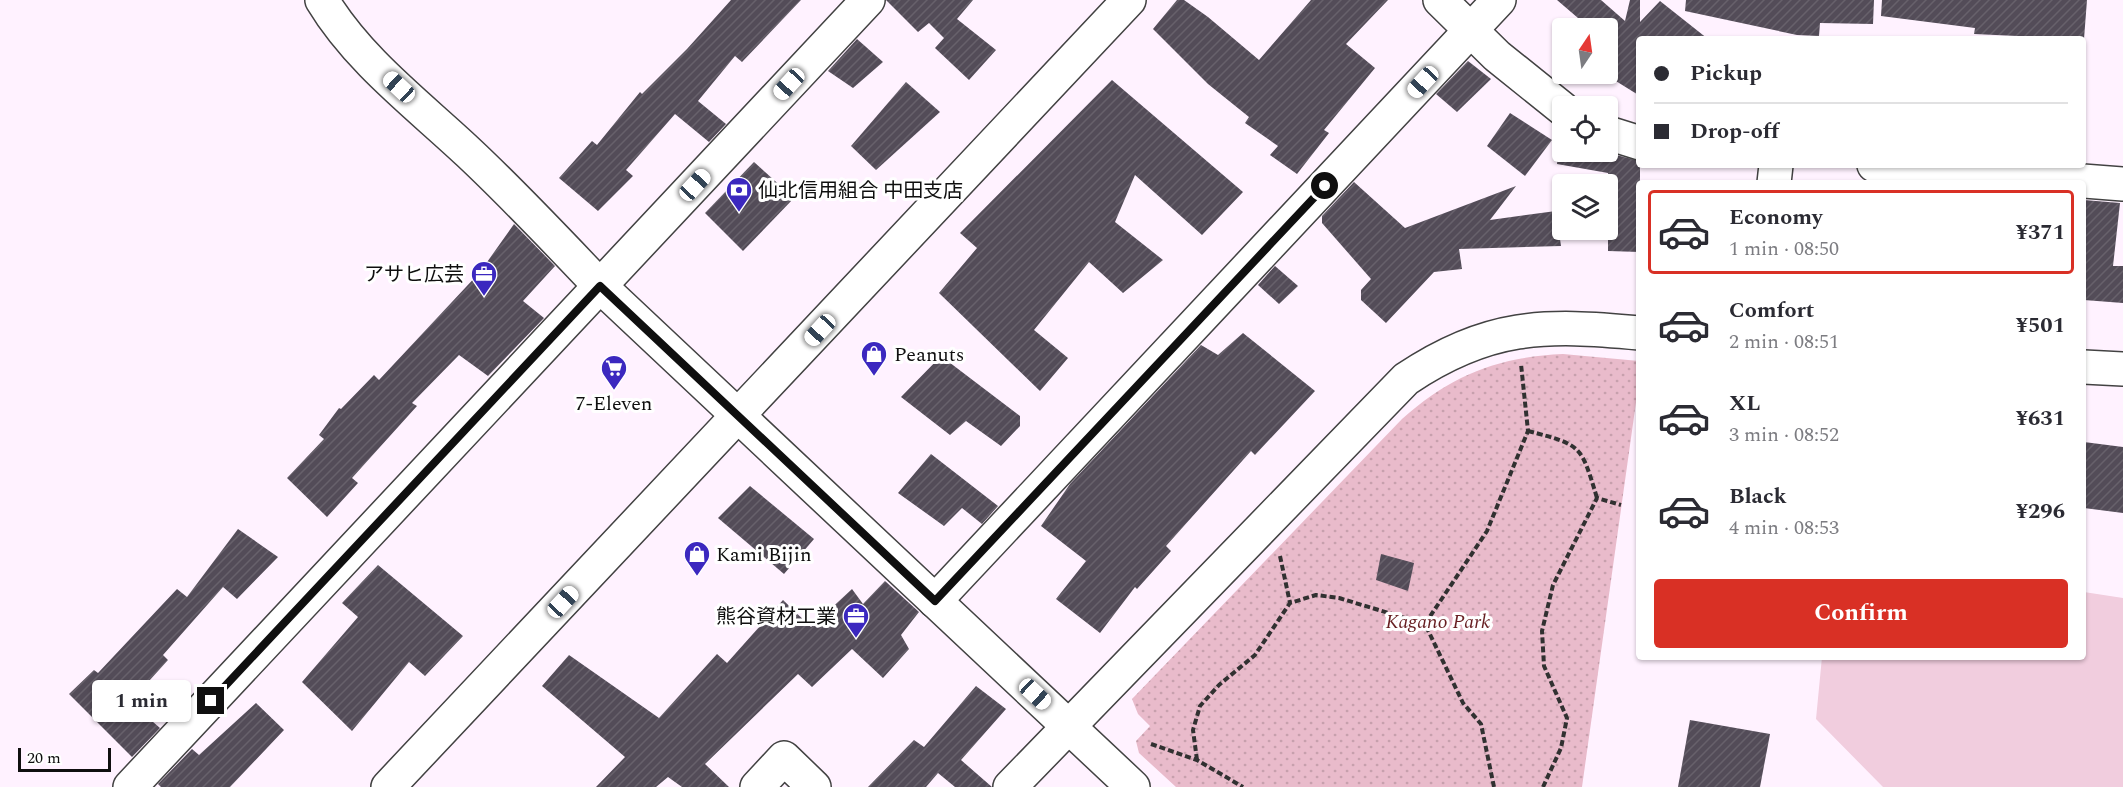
<!DOCTYPE html>
<html lang="en">
<head>
<meta charset="utf-8">
<style>
	:root { --surface:#fff; --page:#f7f7f7; --text:#2b2b33; --muted:#7c7c81; --line:#e1e1e2; --accent:#d93025 }
	body { margin:0; font-family:Spectral,"Noto Sans JP",serif; background:var(--page); color:var(--text); height:100vh; display:flex; flex-direction:column; font-size:22px; white-space:nowrap }
	* { box-sizing:border-box; margin:0 }
	p { font-size:20px; color:var(--muted) }
	.icon { flex:none; width:33px; height:33px; fill:none; stroke:currentColor; stroke-width:2; stroke-linecap:round; stroke-linejoin:round }
	.map { position:relative; flex:1; overflow:hidden }
	.sheet { position:absolute; left:1636px; top:180px; width:450px; height:480px; display:flex; flex-direction:column; background:var(--surface); border-radius:6px; box-shadow:0 2px 4px #0004 }
	.sheet>* { flex:none }
	.hud { position:absolute; left:1636px; top:36px; width:450px; height:132px; border-radius:6px; box-shadow:0 2px 4px #0004; display:grid; align-content:center; height:132px; padding:0 18px; background:var(--surface) }
	.needle { width:39px; rotate:13deg }
	.buttons { position:absolute; left:1552px; top:18px; display:grid; gap:12px }
	.buttons a { display:grid; place-items:center; width:66px; height:66px; border-radius:6px; background:var(--surface); box-shadow:0 2px 4px #0004; font-size:30px }
	.scale { position:absolute; left:18px; bottom:15px; width:93px; box-sizing:border-box; padding-left:6px; border:3px solid #0f0f0f; border-top:0; font-size:16px; line-height:21px; white-space:nowrap; color:#0f0f0f; -webkit-text-stroke:4px #fff; paint-order:stroke }
	.end { position:absolute; width:27px; height:27px; margin:-14px; border:8px solid #0f0f0f; background:#fff; box-shadow:0 0 0 3px #fff }
	.from { border-radius:50% }
	.bubble { position:absolute; height:42px; border-radius:6px; background:var(--surface); box-shadow:0 2px 4px #0004; font-size:20px; font-weight:700; line-height:42px; text-align:center }
	.car { position:absolute; width:18px; height:36px; margin:-18px -9px; border-radius:8px; box-shadow:0 0 4px 2px #0007; background:linear-gradient(#fff 24%,#345 0 40%,#fff 0 76%,#345 0 86%,#fff 0) }
	.hud b { display:flex; align-items:center; gap:21px; height:57px; font-size:22px }
	.hud b+b { border-top:2px solid var(--line) }
	.hud i { width:15px; height:15px; background:var(--text) }
	ul { padding:10px 0 0; list-style:none }
	li { display:flex; align-items:center; gap:18px; height:84px; margin:0 12px 9px; padding:0 6px; border:3px solid transparent; border-radius:6px }
	li div { flex:1 }
	li b { display:block; font-size:22px }
	li em { font-style:normal; font-weight:700 }
	li.selected { border-color:var(--accent) }
	li>.icon { width:54px; height:54px; stroke-width:1.5 }
	.cta { display:flex; gap:12px; margin-top:auto; padding:12px 18px }
	.cta a { flex:1; height:69px; border-radius:6px; background:var(--accent); color:#fff; font-size:24px; font-weight:700; line-height:69px; text-align:center }
	.map>svg:first-child { display:block }
	.green { fill:url(#green-dots) }
	.pitch { fill:#f1cdde }
	.building { fill:url(#building-hatch) }
	.lines { fill:none; stroke-linecap:round; stroke-linejoin:round }
	.minor-casing { stroke:#424242; stroke-width:36 }
	.tertiary-casing { stroke:#424242; stroke-width:36 }
	.path { stroke:#313131; stroke-width:4; stroke-dasharray:6 3; stroke-linecap:butt }
	.minor { stroke:#fff; stroke-width:33 }
	.tertiary { stroke:#fff; stroke-width:33 }
	.route { stroke:#0f0f0f; stroke-width:8 }
	.labels { text-anchor:middle; stroke-width:6; stroke-linejoin:round; paint-order:stroke }
	.poi-label { font-size:20px; fill:#0f0f0f; stroke:#fff; text-anchor:start }
	.park-label { font-size:20px; font-style:italic; fill:#671f22; stroke:#fff }
</style>
</head>
<body>
<div class="map">
<svg width="2123" height="787" viewBox="0 0 2123 787">
	<defs>
		<pattern id="green-dots" width="8" height="8" patternUnits="userSpaceOnUse" patternTransform="scale(1.5)"><rect width="8" height="8" fill="#e9bbcb"/><path d="M2 2h.1M6 6h.1" fill="none" stroke="#c7a0ad" stroke-width="1.8" stroke-linecap="round"/></pattern>
		<pattern id="building-hatch" width="6" height="6" patternUnits="userSpaceOnUse" patternTransform="scale(1.5)"><rect width="6" height="6" fill="#534c58"/><path d="M-1 1l2-2M0 6l6-6M5 7l2-2" fill="none" stroke="#67616b"/></pattern>
	</defs>
	<rect width="100%" height="100%" fill="#fff2ff"/>
	<path class="green" d="M 1563,354 L 1639,361 L 1639,381 L 1582,787 L 1176,787 L 1139,753 L 1136,741 L 1150,726 L 1138,714 L 1132,699 L 1402,419 C 1451,375 1498,357 1563,354 Z"/>
	<path class="pitch" d="M 2084,592 L 2123,598 L 2123,787 L 1883,787 L 1816,719 L 1822,657 L 2084,657 Z"/>
	<g class="building">
		<path d="M 731,0 L 801,0 L 742,62 L 735,56 L 698,101 L 726,124 L 709,142 L 675,114 L 626,170 L 633,176 L 598,211 L 559,178 L 592,141 L 597,145 L 640,92 L 642,94 L 687,49 Z"/>
		<path d="M 886,0 L 973,0 L 957,19 L 996,50 L 969,80 L 935,48 L 944,38 L 929,23 L 918,32 Z"/>
		<path d="M 1177,0 L 1184,0 L 1208,17 L 1259,60 L 1311,0 L 1388,0 L 1346,44 L 1375,68 L 1324,130 L 1329,133 L 1297,174 L 1270,155 L 1278,146 L 1245,123 L 1249,117 L 1208,84 L 1153,29 Z"/>
		<path d="M 1557,0 L 1601,0 L 1625,21 L 1630,0 L 1640,0 L 1640,22 L 1660,1 L 1708,39 L 1640,39 L 1640,96 L 1611,78 L 1615,59 L 1608,68 L 1608,28 L 1571,28 L 1578,18 Z"/>
		<path d="M 1686,0 L 1874,0 L 1873,24 L 1820,23 L 1819,36 L 1797,35 L 1685,11 Z"/>
		<path d="M 1882,0 L 2087,0 L 2084,39 L 1974,34 L 1975,28 L 1881,16 Z"/>
		<path d="M 857,39 L 883,62 L 853,88 L 828,71 Z"/>
		<path d="M 1468,61 L 1491,79 L 1457,112 L 1436,94 Z"/>
		<path d="M 1112,80 L 1243,192 L 1202,235 L 1135,175 L 1115,222 L 1163,260 L 1123,293 L 1089,262 L 1034,330 L 1068,358 L 1040,391 L 939,293 L 977,248 L 960,233 Z"/>
		<path d="M 906,82 L 940,112 L 876,170 L 851,146 Z"/>
		<path d="M 1510,113 L 1552,140 L 1525,176 L 1487,146 Z"/>
		<path d="M 1558,152 L 1604,152 L 1640,161 L 1640,252 L 1608,251 L 1608,173 L 1557,164 Z"/>
		<path d="M 754,162 L 794,198 L 743,251 L 705,213 Z"/>
		<path d="M 1354,182 L 1405,228 L 1516,186 L 1490,220 L 1556,211 L 1561,246 L 1459,249 L 1462,269 L 1434,272 L 1386,323 L 1361,300 L 1361,290 L 1371,279 L 1322,223 L 1322,216 Z"/>
		<path d="M 2084,200 L 2120,203 L 2113,266 L 2123,266 L 2123,303 L 2084,300 Z"/>
		<path d="M 514,224 L 555,266 L 523,301 L 544,318 L 488,376 L 459,355 L 412,403 L 417,406 L 352,478 L 358,483 L 327,517 L 287,478 L 324,439 L 319,435 L 339,408 L 341,409 L 374,375 L 379,380 L 480,272 Z"/>
		<path d="M 1275,266 L 1298,286 L 1279,304 L 1258,285 Z"/>
		<path d="M 1243,333 L 1315,391 L 1255,455 L 1251,451 L 1166,546 L 1171,551 L 1137,589 L 1135,587 L 1100,633 L 1056,599 L 1086,561 L 1041,526 L 1070,484 L 1201,345 L 1218,355 Z"/>
		<path d="M 941,356 L 1020,416 L 1020,426 L 1001,446 L 966,421 L 950,435 L 901,397 Z"/>
		<path d="M 2084,442 L 2123,447 L 2123,513 L 2084,508 Z"/>
		<path d="M 931,454 L 998,506 L 982,524 L 962,508 L 944,526 L 898,493 Z"/>
		<path d="M 750,486 L 814,539 L 784,574 L 718,518 Z"/>
		<path d="M 238,529 L 278,557 L 237,599 L 223,587 L 163,655 L 168,660 L 130,702 L 160,728 L 132,757 L 69,694 L 94,670 L 98,673 L 177,589 L 187,597 Z"/>
		<path d="M 1381,554 L 1414,563 L 1408,591 L 1376,580 Z"/>
		<path d="M 378,565 L 463,636 L 425,676 L 409,662 L 352,731 L 302,682 L 358,617 L 342,603 Z"/>
		<path d="M 885,581 L 919,612 L 901,635 L 909,649 L 883,678 L 852,649 L 812,687 L 798,674 L 705,764 L 729,787 L 682,787 L 668,777 L 656,787 L 596,787 L 625,757 L 542,686 L 569,655 L 659,718 L 717,654 L 727,663 L 783,600 L 811,627 L 852,589 L 863,604 Z"/>
		<path d="M 976,686 L 1006,709 L 961,760 L 992,787 L 955,787 L 938,773 L 926,787 L 868,787 L 914,740 L 924,747 Z"/>
		<path d="M 256,703 L 284,730 L 230,787 L 161,787 L 158,784 L 192,749 L 199,755 Z"/>
		<path d="M 1690,720 L 1770,734 L 1760,787 L 1678,787 Z"/>
	</g>
	<g class="lines">
		<g class="minor-casing">
			<g id="minor">
				<path d="M 322,0 C 358,60 418,105 468,152 C 514,195 557,241 600,286"/>
				<path d="M 1440,0 L 1497,56 L 1563,109"/>
				<path d="M 1608,133 L 1640,143"/>
				<path d="M 1874,165 L 2123,184"/>
				<path d="M 1774,183 L 1776,165"/>
				<path d="M 2084,367 L 2123,369"/>
				<path d="M 935,601 L 1499,0"/>
				<path d="M 130,787 L 868,0"/>
				<path d="M 757,787 L 784,758 L 814,787"/>
				<path d="M 1010,787 L 1406,379 C 1488,324 1544,324 1640,333"/>
			</g>
		</g>
		<g class="tertiary-casing">
			<g id="tertiary">
				<path d="M 600,286 L 1133,787"/>
				<path d="M 388,787 L 1129,0"/>
			</g>
		</g>
		<g class="path">
			<path d="M 1528,431 C 1582,445 1581,445 1597,498"/>
			<path d="M 1280,556 L 1290,603"/>
			<path d="M 1151,744 L 1197,760 L 1243,787"/>
			<path d="M 1197,760 L 1193,730 L 1200,706 L 1219,685 L 1255,655 L 1290,603 L 1316,595 L 1339,598 L 1425,624"/>
			<path d="M 1494,787 L 1481,724 L 1463,703 L 1425,624 L 1487,531 L 1528,431 L 1521,364"/>
			<path d="M 1543,787 L 1561,748 L 1567,718 L 1544,666 L 1542,631 L 1553,585 L 1597,498 L 1621,505"/>
		</g>
		<use href="#minor" class="minor"/>
		<use href="#tertiary" class="tertiary"/>
	</g>
	<g class="lines">
		<path class="route" d="M 211,701 L 600,286 L 935,601 L 1325,186"/>
	</g>
	<defs>
		<g id="bank-pin" transform="scale(1.35)"><path d="M0 17L-7.5 6A9.5 9.5 0 1 1 7.5 6Z" fill="#3b28bf" stroke="#fff"/><path d="M-6-4H6V4H-6ZM0-2.3a2.3 2.3 0 1 0 0 4.6a2.3 2.3 0 1 0 0-4.6Z" fill="#fff"/></g>
		<g id="office-pin" transform="scale(1.35)"><path d="M0 17L-7.5 6A9.5 9.5 0 1 1 7.5 6Z" fill="#3b28bf" stroke="#fff"/><path d="M-6-3h4V-5.5h4V-3h4V5H-6ZM-1-4.5V-3h2v-1.5ZM-6 0V1H6V0Z" fill="#fff"/></g>
		<g id="shop-pin" transform="scale(1.35)"><path d="M0 17L-7.5 6A9.5 9.5 0 1 1 7.5 6Z" fill="#3b28bf" stroke="#fff"/><path d="M-5-2.5h2.3a2.7 3.5 0 0 1 5.4 0H5L5.5 6h-11ZM-1.5-2.5h3a1.5 2.3 0 0 0-3 0Z" fill="#fff"/></g>
		<g id="supermarket-pin" transform="scale(1.35)"><path d="M0 17L-7.5 6A9.5 9.5 0 1 1 7.5 6Z" fill="#3b28bf" stroke="#fff"/><path d="M-6-5.5h2.5l.6 2H6L4.5 2H-2.5L-4.4-4H-6ZM-1.5 3.2a1.3 1.3 0 1 0 .1 0ZM3 3.2a1.3 1.3 0 1 0 .1 0Z" fill="#fff"/></g>
	</defs>
	<g fill-rule="evenodd">
		<use href="#bank-pin" x="739" y="190"/>
		<use href="#office-pin" x="484" y="274"/>
		<use href="#shop-pin" x="874" y="354"/>
		<use href="#supermarket-pin" x="614" y="368"/>
		<use href="#shop-pin" x="697" y="554"/>
		<use href="#office-pin" x="856" y="616"/>
	</g>
	<g class="labels">
		<g class="poi-label">
			<text x="758" y="197">仙北信用組合 中田支店</text>
			<text x="464" y="281" text-anchor="end">アサヒ広芸</text>
			<text x="894" y="361">Peanuts</text>
			<text x="614" y="410" text-anchor="middle">7-Eleven</text>
			<text x="716" y="561">Kami Bijin</text>
			<text x="836" y="623" text-anchor="end">熊谷資材工業</text>
		</g>
		<g class="park-label">
			<text x="1438" y="628">Kagano Park</text>
		</g>
	</g>
</svg>
<div class="buttons">
<a><svg class="needle" viewBox="-14 -14 28 28"><path d="M0-13l5 13h-10z" fill="#e53935"/><path d="M0 13l5-13h-10z" fill="#7c7c81"/></svg></a>
<a><svg class="icon" aria-label="locate" viewBox="0 0 24 24"><circle cx="12" cy="12" r="6"/><path d="M12 2v4M12 18v4M2 12h4M18 12h4"/></svg></a>
<a><svg class="icon" aria-label="layers" viewBox="0 0 24 24"><path d="M12 4l9 5-9 5-9-5zM3 14l9 5 9-5"/></svg></a>
</div>
<div class="scale">20 m</div>
<i class="end from" style="left:1325px;top:186px"></i>
<i class="end" style="left:211px;top:701px"></i>
<div class="bubble" style="left:92px;top:680px;width:99px">1 min</div>
<i class="car" style="left:1423px;top:82px;rotate:223deg"></i>
<i class="car" style="left:789px;top:84px;rotate:223deg"></i>
<i class="car" style="left:399px;top:87px;rotate:313deg"></i>
<i class="car" style="left:695px;top:185px;rotate:43deg"></i>
<i class="car" style="left:820px;top:330px;rotate:223deg"></i>
<i class="car" style="left:563px;top:602px;rotate:43deg"></i>
<i class="car" style="left:1035px;top:694px;rotate:133deg"></i>
<div class="hud">
<b><i class="from"></i>Pickup</b>
<b><i></i>Drop-off</b>
</div>
<section class="sheet">
<ul>
<li class="selected"><svg class="icon" aria-label="car" viewBox="0 0 24 24"><path d="M5 17H2v-5l4-1 3-4h7l3 4 3 1v5h-3M9 17h6M6 11h13"/><circle cx="7" cy="17" r="2"/><circle cx="17" cy="17" r="2"/></svg><div><b>Economy</b><p>1 min · 08:50</p></div><em>¥371</em></li>
<li><svg class="icon" aria-label="car" viewBox="0 0 24 24"><path d="M5 17H2v-5l4-1 3-4h7l3 4 3 1v5h-3M9 17h6M6 11h13"/><circle cx="7" cy="17" r="2"/><circle cx="17" cy="17" r="2"/></svg><div><b>Comfort</b><p>2 min · 08:51</p></div><em>¥501</em></li>
<li><svg class="icon" aria-label="car" viewBox="0 0 24 24"><path d="M5 17H2v-5l4-1 3-4h7l3 4 3 1v5h-3M9 17h6M6 11h13"/><circle cx="7" cy="17" r="2"/><circle cx="17" cy="17" r="2"/></svg><div><b>XL</b><p>3 min · 08:52</p></div><em>¥631</em></li>
<li><svg class="icon" aria-label="car" viewBox="0 0 24 24"><path d="M5 17H2v-5l4-1 3-4h7l3 4 3 1v5h-3M9 17h6M6 11h13"/><circle cx="7" cy="17" r="2"/><circle cx="17" cy="17" r="2"/></svg><div><b>Black</b><p>4 min · 08:53</p></div><em>¥296</em></li>
</ul>
<div class="cta"><a>Confirm</a></div>
</section>
</div>
</body>
</html>
